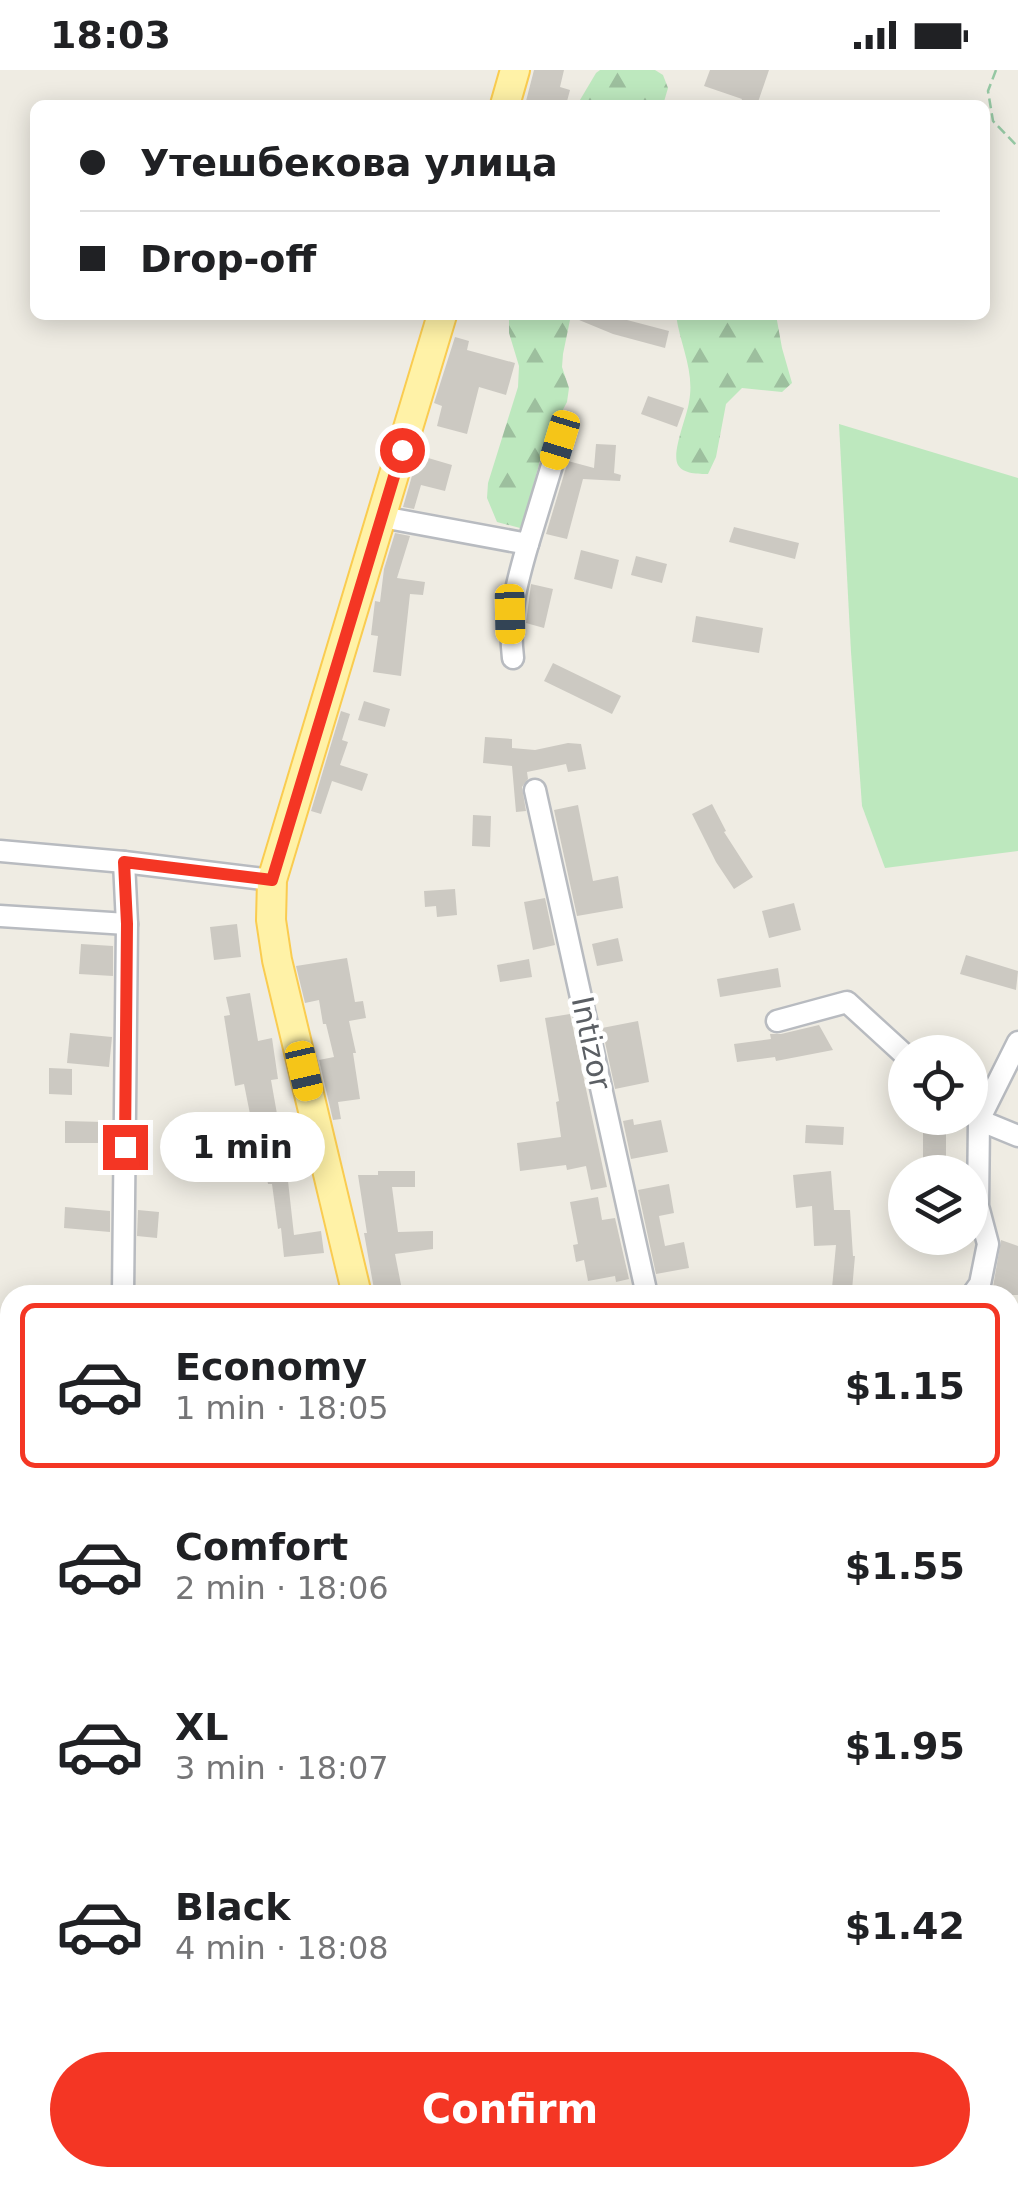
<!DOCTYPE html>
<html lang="en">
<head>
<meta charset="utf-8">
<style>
	:root { --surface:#fff; --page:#f6f6f6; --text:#202124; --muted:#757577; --line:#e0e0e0; --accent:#f43624 }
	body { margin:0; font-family:"DejaVu Sans",sans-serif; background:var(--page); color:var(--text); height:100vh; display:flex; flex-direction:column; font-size:38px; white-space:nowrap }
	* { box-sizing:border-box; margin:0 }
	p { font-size:32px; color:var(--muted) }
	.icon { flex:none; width:55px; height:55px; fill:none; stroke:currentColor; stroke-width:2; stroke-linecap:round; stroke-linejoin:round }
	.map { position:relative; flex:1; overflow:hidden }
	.drawer { position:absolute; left:0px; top:1215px; width:1020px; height:902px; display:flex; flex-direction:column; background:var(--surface); border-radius:30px 30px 0 0; box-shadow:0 5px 25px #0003 }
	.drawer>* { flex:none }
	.banner { position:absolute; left:30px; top:30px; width:960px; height:220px; border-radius:15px; box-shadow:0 5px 25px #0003; display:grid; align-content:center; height:220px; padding:0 50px; background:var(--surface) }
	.tools { position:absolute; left:888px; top:965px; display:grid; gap:20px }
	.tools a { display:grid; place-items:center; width:100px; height:100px; border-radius:50%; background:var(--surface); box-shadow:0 5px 25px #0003; font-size:50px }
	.end { position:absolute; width:45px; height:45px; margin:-22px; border:12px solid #f43624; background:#fff; box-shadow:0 0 0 5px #fff }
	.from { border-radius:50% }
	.bubble { position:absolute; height:70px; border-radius:35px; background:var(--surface); box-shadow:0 5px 25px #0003; font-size:32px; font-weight:600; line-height:70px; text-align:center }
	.car { position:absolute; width:30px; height:60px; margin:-30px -15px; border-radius:12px; box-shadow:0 0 8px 2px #0007; background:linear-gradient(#f5c518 24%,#345 0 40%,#f5c518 0 76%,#345 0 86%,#f5c518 0) }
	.banner b { display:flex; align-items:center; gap:35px; height:95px; font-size:38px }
	.banner b+b { border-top:2px solid var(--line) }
	.banner i { width:25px; height:25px; background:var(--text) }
	ul { padding:18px 0 0; list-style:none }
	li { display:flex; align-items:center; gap:30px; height:165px; margin:0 20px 15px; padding:0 30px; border:5px solid transparent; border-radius:15px }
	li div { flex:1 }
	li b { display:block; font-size:38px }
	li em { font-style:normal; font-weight:600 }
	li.selected { border-color:var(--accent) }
	li>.icon { width:90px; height:90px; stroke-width:1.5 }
	.cta { display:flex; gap:20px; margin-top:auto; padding:20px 50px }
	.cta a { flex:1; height:115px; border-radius:60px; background:var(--accent); color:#fff; font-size:40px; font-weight:600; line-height:115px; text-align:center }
	.status { display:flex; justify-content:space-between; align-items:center; height:70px; padding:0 50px; background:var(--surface); direction:ltr }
	.status svg { height:28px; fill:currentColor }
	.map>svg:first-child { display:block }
	.green { fill:#bde8be }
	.forest { fill:url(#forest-firs) }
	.building { fill:#ccc9c2 }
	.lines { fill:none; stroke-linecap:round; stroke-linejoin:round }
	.minor-casing { stroke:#b8bbc0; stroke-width:25 }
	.major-casing { stroke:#facc50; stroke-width:32 }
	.path { stroke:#95c7a3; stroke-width:2.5; stroke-dasharray:10 5; stroke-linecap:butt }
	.minor { stroke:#fff; stroke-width:20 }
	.major { stroke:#fff2a7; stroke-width:28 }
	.route { stroke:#f43624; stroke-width:12 }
	.labels { text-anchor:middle; stroke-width:9; stroke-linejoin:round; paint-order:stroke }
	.street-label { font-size:30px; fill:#5b5f64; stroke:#fff }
</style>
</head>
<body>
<div class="status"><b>18:03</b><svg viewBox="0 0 49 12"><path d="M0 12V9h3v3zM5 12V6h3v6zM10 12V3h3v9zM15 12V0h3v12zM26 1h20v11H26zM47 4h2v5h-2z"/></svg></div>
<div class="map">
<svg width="1018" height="2116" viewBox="0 0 1018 2116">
	<defs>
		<pattern id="forest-firs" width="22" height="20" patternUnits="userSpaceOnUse" patternTransform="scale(2.5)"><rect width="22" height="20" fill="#bde8be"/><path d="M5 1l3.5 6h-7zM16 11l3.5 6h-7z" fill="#9dbf9e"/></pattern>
	</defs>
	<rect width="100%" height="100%" fill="#efece3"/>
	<path class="green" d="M 839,354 L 1018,408 L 1018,781 L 885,798 L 862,736 L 851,582 Z"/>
	<g class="forest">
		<path d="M 600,0 L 655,0 L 663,5 L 668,18 L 663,35 L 577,35 L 596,3 Z"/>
		<path d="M 509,245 L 571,245 L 563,284 L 562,297 L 569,318 L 567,332 L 544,376 L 525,446 L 520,458 L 497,452 L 487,428 L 488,413 L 518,317 L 519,296 L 509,263 Z"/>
		<path d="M 676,245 L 776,245 L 782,278 L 792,313 L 782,322 L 742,318 L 726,334 L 716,387 L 708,404 C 699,404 683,404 678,395 C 671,383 687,347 689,332 C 695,301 680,275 676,245 Z"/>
	</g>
	<g class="building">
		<path d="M 534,0 L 564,0 L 560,17 L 570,20 L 566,35 L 525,35 Z"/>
		<path d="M 710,0 L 769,0 L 757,35 L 740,35 L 742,29 L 704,16 Z"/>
		<path d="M 567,245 L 608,245 L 669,261 L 665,278 L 613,264 Z"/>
		<path d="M 455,267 L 469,271 L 467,280 L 515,293 L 506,325 L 479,317 L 467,364 L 437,356 L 442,336 L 434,333 Z"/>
		<path d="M 648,326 L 684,338 L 677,357 L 641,344 Z"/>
		<path d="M 596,374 L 616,375 L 614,403 L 621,405 L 620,411 L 583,409 L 567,469 L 546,464 L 568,391 L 594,398 Z"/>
		<path d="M 418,385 L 452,395 L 445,421 L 421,415 L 414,439 L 403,437 Z"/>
		<path d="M 734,457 L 799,473 L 795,489 L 729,472 Z"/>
		<path d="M 395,463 L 410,466 L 397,508 L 425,512 L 423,525 L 410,524 L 401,606 L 373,602 L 378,566 L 371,565 L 375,531 L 380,532 L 384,499 Z"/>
		<path d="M 581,480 L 619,490 L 612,519 L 574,509 Z"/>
		<path d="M 636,486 L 667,494 L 662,513 L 631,505 Z"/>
		<path d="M 531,514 L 553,519 L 544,558 L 526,553 Z"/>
		<path d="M 696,546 L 763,558 L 759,583 L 692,572 Z"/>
		<path d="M 553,593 L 621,626 L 612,644 L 544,611 Z"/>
		<path d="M 364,631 L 390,639 L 385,657 L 358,650 Z"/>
		<path d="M 341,641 L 350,644 L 342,670 L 348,672 L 340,695 L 368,704 L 362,721 L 332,711 L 321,744 L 311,741 Z"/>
		<path d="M 485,667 L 512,669 L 512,678 L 535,680 L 568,673 L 581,674 L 586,699 L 568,702 L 566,694 L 527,702 L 528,709 L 522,717 L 526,741 L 516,742 L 512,696 L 483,693 Z"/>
		<path d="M 712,734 L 726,761 L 724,762 L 753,807 L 734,819 L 716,792 L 692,744 Z"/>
		<path d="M 578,735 L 593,811 L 618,806 L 623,838 L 577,846 L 554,740 Z"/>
		<path d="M 473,745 L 491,746 L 490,777 L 472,776 Z"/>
		<path d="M 455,819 L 457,845 L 437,847 L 436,836 L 425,837 L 424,821 Z"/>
		<path d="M 545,828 L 555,875 L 533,880 L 524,832 Z"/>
		<path d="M 794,833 L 801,860 L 769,868 L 762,841 Z"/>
		<path d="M 237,854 L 241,887 L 214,890 L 210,857 Z"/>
		<path d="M 618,868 L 623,891 L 597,896 L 592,874 Z"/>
		<path d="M 81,874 L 113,876 L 113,906 L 79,904 Z"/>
		<path d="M 966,885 L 1018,901 L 1016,920 L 960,904 Z"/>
		<path d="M 347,888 L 355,932 L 363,931 L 366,948 L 349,951 L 356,983 L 353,983 L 360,1029 L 338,1032 L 341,1049 L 333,1050 L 319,990 L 334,987 L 326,954 L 323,954 L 319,930 L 305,933 L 296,896 Z"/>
		<path d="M 529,889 L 532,907 L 500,912 L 497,895 Z"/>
		<path d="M 778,898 L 781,917 L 720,927 L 717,909 Z"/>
		<path d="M 250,923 L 258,971 L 272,968 L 278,1009 L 271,1010 L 277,1044 L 251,1049 L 244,1014 L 235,1016 L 224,946 L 230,945 L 226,927 Z"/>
		<path d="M 570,944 L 607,1117 L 591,1120 L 586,1096 L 567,1100 L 566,1095 L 520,1101 L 517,1073 L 561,1067 L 556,1032 L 559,1031 L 545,948 Z"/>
		<path d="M 638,951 L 649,1012 L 615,1019 L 602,958 Z"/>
		<path d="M 819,955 L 833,980 L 776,991 L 775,987 L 737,992 L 734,974 L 771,969 L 770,964 L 781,964 Z"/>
		<path d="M 70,963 L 112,967 L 109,997 L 67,993 Z"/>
		<path d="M 49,998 L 72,999 L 72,1025 L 49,1024 Z"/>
		<path d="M 633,1049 L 634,1055 L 661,1050 L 668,1082 L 631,1089 L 623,1051 Z"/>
		<path d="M 65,1051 L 104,1052 L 104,1073 L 65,1073 Z"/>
		<path d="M 806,1055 L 844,1057 L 843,1075 L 805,1073 Z"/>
		<path d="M 923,1062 L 946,1062 L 946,1091 L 923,1092 Z"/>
		<path d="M 302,1085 L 306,1107 L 288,1111 L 294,1165 L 321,1161 L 324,1183 L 284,1187 L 281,1158 L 278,1159 L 272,1114 L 268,1114 L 264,1092 Z"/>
		<path d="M 378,1101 L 415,1101 L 415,1117 L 392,1117 L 398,1162 L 433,1161 L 433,1179 L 395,1184 L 403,1225 L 375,1225 L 364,1163 L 367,1163 L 358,1105 L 378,1105 Z"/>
		<path d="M 831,1101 L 834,1140 L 850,1140 L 853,1186 L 855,1186 L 852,1220 L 832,1218 L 836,1175 L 814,1176 L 812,1136 L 796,1138 L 793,1105 Z"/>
		<path d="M 669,1114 L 674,1143 L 659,1146 L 665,1176 L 684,1172 L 689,1198 L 656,1204 L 638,1120 Z"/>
		<path d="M 598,1127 L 602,1150 L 615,1148 L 629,1209 L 616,1212 L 615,1206 L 588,1211 L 584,1190 L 576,1192 L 573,1175 L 578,1174 L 570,1132 Z"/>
		<path d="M 65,1137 L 110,1141 L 110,1162 L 64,1158 Z"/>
		<path d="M 138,1140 L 159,1142 L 157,1168 L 137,1166 Z"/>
		<path d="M 1001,1170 L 1018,1176 L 1018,1225 L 989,1225 L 993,1217 Z"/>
	</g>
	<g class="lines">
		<g class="minor-casing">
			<g id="minor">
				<path d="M 382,447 L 528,474 L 560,369"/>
				<path d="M 513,588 C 508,545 516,515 528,474"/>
				<path d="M 535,720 L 647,1225"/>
				<path d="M 0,781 L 124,792 L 272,810"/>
				<path d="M 0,846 L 127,854"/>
				<path d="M 777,951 L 847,932 L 905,985"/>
				<path d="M 971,1043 L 979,1050 L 1018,1066"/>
				<path d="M 123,1225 L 127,854 L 124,792"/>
				<path d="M 972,1225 L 980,1214 L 988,1174 L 978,1136 L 979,1050 L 1018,972"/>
				<path d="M 0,1324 L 10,1324"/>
				<path d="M 0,1587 L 10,1586"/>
				<path d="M 0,1725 L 10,1725"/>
				<path d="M 788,2108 L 788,2116"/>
				<path d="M 993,2108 L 993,2116"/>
			</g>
		</g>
		<g class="major-casing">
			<g id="major">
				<path d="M 505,35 L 515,0"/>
				<path d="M 357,1225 L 277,890 L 271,850 L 272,810 L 442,245"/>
				<path d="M 551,2108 L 553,2116"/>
			</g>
		</g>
		<path class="path" d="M 996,0 L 988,21 L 993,51 L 1018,77"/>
		<use href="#minor" class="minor"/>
		<use href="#major" class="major"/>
	</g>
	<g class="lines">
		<path class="route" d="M 125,1077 L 127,854 L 124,792 L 272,810 L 402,380"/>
	</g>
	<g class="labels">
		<g class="street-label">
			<text transform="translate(591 973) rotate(78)" y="10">Intizor</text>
		</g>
	</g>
</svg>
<div class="tools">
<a><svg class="icon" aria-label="locate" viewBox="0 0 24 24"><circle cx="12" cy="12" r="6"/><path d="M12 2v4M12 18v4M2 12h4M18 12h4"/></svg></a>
<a><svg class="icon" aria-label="layers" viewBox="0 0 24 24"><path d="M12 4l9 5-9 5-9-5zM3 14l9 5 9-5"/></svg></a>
</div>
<i class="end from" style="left:402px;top:380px"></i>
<i class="end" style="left:125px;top:1077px"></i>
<div class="bubble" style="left:160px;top:1042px;width:165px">1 min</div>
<i class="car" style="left:560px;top:370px;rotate:197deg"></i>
<i class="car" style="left:510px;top:544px;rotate:179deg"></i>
<i class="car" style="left:304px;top:1001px;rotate:167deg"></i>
<div class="banner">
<b><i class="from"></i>Утешбекова улица</b>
<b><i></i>Drop-off</b>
</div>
<section class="drawer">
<ul>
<li class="selected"><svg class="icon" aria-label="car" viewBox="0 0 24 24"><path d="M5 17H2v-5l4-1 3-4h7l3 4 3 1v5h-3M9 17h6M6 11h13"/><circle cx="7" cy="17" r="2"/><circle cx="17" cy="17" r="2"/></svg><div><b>Economy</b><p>1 min · 18:05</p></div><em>$1.15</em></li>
<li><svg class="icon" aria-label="car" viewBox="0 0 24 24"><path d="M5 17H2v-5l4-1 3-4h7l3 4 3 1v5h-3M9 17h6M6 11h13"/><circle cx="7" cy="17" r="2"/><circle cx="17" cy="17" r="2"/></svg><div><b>Comfort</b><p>2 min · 18:06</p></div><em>$1.55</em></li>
<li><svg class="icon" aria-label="car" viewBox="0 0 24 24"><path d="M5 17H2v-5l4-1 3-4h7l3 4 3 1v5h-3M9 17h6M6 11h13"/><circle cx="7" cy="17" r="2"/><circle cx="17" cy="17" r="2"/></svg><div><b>XL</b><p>3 min · 18:07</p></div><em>$1.95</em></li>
<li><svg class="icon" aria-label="car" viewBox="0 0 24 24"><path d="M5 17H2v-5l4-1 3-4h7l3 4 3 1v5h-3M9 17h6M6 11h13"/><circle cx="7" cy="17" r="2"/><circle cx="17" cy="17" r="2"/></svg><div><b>Black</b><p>4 min · 18:08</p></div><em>$1.42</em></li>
</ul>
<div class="cta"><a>Confirm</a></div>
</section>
</div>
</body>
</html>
